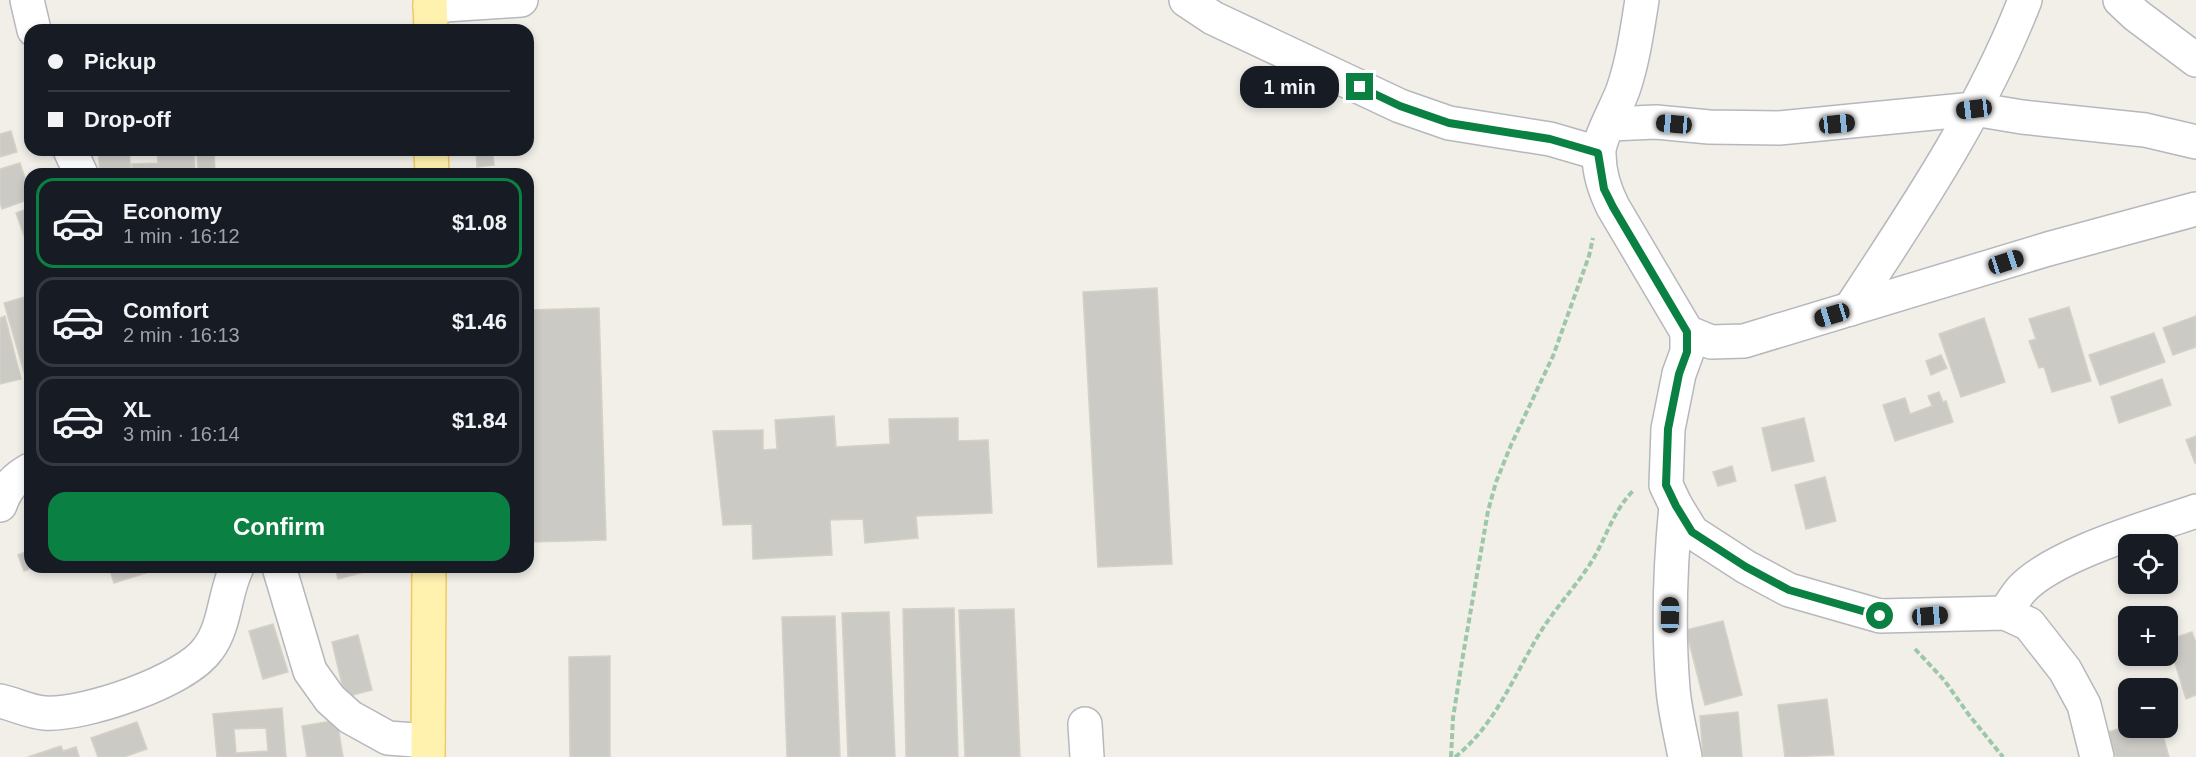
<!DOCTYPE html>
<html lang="en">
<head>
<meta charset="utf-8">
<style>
	:root { --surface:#171b24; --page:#20242c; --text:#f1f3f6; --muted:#9ea1a6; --line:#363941; --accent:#0b8043 }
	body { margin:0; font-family:Helvetica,sans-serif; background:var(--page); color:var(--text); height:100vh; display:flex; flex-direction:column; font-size:22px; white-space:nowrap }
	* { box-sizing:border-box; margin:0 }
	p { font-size:20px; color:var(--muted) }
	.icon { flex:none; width:33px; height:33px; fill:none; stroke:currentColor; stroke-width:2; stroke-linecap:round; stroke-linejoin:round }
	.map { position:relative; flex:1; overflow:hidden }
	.sheet { position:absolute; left:24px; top:168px; width:510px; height:405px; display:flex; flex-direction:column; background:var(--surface); border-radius:18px; box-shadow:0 3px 9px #0003 }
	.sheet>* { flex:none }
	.guide { position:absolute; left:24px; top:24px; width:510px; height:132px; border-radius:18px; box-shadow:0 3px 9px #0003; display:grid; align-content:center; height:132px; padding:0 24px; background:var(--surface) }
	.fabs { position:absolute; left:2118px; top:534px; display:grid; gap:12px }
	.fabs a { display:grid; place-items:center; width:60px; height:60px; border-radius:12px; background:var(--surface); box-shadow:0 3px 9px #0003; font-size:30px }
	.end { position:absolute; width:27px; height:27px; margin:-14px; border:8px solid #0b8043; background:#fff; box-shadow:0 0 0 3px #fff }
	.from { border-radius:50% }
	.bubble { position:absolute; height:42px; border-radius:18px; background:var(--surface); box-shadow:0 3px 9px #0003; font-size:20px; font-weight:700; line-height:42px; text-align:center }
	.car { position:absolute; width:18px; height:36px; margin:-18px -9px; border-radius:8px; box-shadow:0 0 4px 2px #0007; background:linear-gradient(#222 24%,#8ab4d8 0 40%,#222 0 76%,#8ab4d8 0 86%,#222 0) }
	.guide b { display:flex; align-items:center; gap:21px; height:57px; font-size:22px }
	.guide b+b { border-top:2px solid var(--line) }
	.guide i { width:15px; height:15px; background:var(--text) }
	ul { padding:10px 0 0; list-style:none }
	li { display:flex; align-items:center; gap:18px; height:90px; margin:0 12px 9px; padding:0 12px; border:3px solid var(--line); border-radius:18px }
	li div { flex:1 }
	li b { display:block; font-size:22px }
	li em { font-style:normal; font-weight:700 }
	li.on { border-color:var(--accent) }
	li>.icon { width:54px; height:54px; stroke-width:1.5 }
	.cta { display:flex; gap:12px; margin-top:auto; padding:12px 24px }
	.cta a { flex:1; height:69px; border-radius:18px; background:var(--accent); color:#fff; font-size:24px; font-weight:700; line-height:69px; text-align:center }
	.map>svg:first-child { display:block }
	.building { fill:#cccac5; stroke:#d6d1c6; stroke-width:1.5; fill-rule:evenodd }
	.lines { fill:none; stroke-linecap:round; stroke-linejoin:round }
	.minor-casing { stroke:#b5b8bc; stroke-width:36 }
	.major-casing { stroke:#f2c960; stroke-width:36 }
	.path { stroke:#9cc7a9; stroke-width:4; stroke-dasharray:6 3; stroke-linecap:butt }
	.minor { stroke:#fff; stroke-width:33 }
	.major { stroke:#fff2af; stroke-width:33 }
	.route { stroke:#0b8043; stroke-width:8 }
</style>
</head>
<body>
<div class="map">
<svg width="2196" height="757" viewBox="0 0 2196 757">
	<rect width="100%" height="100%" fill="#f1efe8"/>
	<g class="building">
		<path d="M 11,131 L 17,152 L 0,157 L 0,134 Z"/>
		<path d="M 98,150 L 129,150 L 131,174 L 100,174 Z"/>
		<path d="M 157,150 L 194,150 L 195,174 L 132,174 L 132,164 L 158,163 Z"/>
		<path d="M 197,150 L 214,150 L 215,174 L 198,174 Z"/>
		<path d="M 476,150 L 492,150 L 494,165 L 477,167 Z"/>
		<path d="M 20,163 L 30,193 L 30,199 L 2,209 L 0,202 L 0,169 Z"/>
		<path d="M 30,208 L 30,252 L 16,213 Z"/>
		<path d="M 1157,288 L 1172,564 L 1098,567 L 1083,292 Z"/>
		<path d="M 25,297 L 30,314 L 30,378 L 26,379 L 4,303 Z"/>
		<path d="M 2069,307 L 2091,381 L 2052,392 L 2044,367 L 2039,368 L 2029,341 L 2036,339 L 2029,319 Z"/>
		<path d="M 599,308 L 606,540 L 532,542 L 528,414 L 528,310 Z"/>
		<path d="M 5,316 L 21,379 L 0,384 L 0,318 Z"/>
		<path d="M 2196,316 L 2196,347 L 2173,355 L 2163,328 Z"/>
		<path d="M 1984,318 L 2005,382 L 1961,397 L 1939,334 Z"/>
		<path d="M 2154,333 L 2165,362 L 2100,385 L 2089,355 Z"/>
		<path d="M 1941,355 L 1947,368 L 1931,375 L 1926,361 Z"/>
		<path d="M 2162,379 L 2171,405 L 2119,423 L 2111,397 Z"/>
		<path d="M 1939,392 L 1943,402 L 1946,401 L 1953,422 L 1895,441 L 1883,405 L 1905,398 L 1910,414 L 1932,406 L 1928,396 Z"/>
		<path d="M 834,416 L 836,447 L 890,444 L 889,419 L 958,418 L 958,441 L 988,440 L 992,513 L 916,516 L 918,538 L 865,543 L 863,519 L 830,520 L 832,555 L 753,559 L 752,524 L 723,525 L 713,431 L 763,430 L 763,450 L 777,449 L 775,420 Z"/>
		<path d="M 1804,418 L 1814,461 L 1772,471 L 1762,428 Z"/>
		<path d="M 2196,436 L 2196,463 L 2195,463 L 2186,440 Z"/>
		<path d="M 1732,466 L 1736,481 L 1718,486 L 1713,472 Z"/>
		<path d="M 1825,477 L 1836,521 L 1806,529 L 1795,485 Z"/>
		<path d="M 30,550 L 30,567 L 34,567 L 24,571 L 18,555 Z"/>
		<path d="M 109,567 L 154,567 L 155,570 L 114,583 Z"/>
		<path d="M 335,567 L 363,567 L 364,572 L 338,579 Z"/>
		<path d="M 954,608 L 958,757 L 906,757 L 903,609 Z"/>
		<path d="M 1014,609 L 1020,757 L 965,757 L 959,610 Z"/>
		<path d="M 889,612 L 895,757 L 848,757 L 842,613 Z"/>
		<path d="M 835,616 L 840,757 L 787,757 L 782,617 Z"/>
		<path d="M 1723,621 L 1742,695 L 1705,705 L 1686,630 Z"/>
		<path d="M 273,624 L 288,672 L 263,679 L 249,631 Z"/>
		<path d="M 2192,632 L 2196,643 L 2196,695 L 2186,699 L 2168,640 Z"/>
		<path d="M 358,635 L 372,690 L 345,697 L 332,642 Z"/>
		<path d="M 610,656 L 610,757 L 570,757 L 569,657 Z"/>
		<path d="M 1827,699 L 1834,755 L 1785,757 L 1778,705 Z"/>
		<path d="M 282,708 L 286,757 L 217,757 L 213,714 ZM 266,728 L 268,751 L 236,753 L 234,729 Z"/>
		<path d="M 1738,712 L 1742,757 L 1703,757 L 1700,716 Z"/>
		<path d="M 337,720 L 343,757 L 307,757 L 302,726 Z"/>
		<path d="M 137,722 L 147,749 L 124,757 L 98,757 L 91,738 Z"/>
		<path d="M 2128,726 L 2161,728 L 2169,757 L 2116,757 L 2108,732 Z"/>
		<path d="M 61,746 L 63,751 L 76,747 L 79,757 L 28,757 Z"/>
	</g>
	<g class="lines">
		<g class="minor-casing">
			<g id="minor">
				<path d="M 27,0 L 34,30"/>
				<path d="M 1186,0 L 1213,18 L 1400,106 L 1449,123 L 1550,139 L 1598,153"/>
				<path d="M 1642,0 C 1637,31 1633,61 1623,90 C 1617,107 1598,139 1599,154 C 1599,173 1605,191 1613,207 L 1687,332 L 1711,342 L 1744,341 L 2048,249 L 2196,209"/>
				<path d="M 2120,0 L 2136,15 L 2196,60"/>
				<path d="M 430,6 L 521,0"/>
				<path d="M 1610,124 L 1656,122 L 1709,127 L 1779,128 L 1974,109 L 2022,117 L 2145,130 L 2196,142"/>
				<path d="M 70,150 L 81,174"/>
				<path d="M 1850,309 C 1915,210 1982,111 2025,0"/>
				<path d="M 1687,332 L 1687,352 L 1679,374 L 1668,429 L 1666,485 L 1676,506 L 1692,532 L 1746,567 L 1789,590 L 1880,616 L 2005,613 L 2029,624 L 2065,670 L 2084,705 L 2097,757"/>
				<path d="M 0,505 C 6,488 14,479 30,470"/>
				<path d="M 1676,506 C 1670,567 1668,628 1673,689 C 1675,712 1681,735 1685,757"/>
				<path d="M 279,567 L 310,671 L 330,699 L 350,717 L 388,738 L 428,741"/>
				<path d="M 2005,613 C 2010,606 2015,597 2021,590 C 2052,555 2150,527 2196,511"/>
				<path d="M 0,701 C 14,704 30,712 44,713 C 83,716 186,681 208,649 C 226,625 224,593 237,567"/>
				<path d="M 1085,724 L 1087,757"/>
			</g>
		</g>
		<g class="major-casing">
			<g id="major">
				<path d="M 430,0 L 431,30"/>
				<path d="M 431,150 L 432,174"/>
				<path d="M 428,757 L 429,567"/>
			</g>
		</g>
		<g class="path">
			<path d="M 1915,649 L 1944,680 L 1969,715 L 2003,757"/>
			<path d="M 1451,757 L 1453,718 L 1462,661 L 1488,511 L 1496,482 L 1511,445 L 1553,356 L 1589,256 L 1593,238"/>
			<path d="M 1455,757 C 1497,724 1515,672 1543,628 C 1558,605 1577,585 1592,561 C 1606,538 1614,509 1634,490"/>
		</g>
		<use href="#minor" class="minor"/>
		<use href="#major" class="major"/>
	</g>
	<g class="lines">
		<path class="route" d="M 1360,87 L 1400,106 L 1449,123 L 1550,139 L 1598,153 L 1604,189 L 1613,207 L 1687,332 L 1687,352 L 1679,374 L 1668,429 L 1666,485 L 1676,506 L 1692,532 L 1746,567 L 1789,590 L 1880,616"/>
	</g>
</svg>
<div class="fabs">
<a><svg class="icon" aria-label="locate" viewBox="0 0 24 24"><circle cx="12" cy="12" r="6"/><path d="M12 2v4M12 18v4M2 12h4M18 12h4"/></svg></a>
<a>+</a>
<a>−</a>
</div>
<i class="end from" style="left:1880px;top:616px"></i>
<i class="end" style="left:1360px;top:87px"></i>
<div class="bubble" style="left:1240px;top:66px;width:99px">1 min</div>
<i class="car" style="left:1974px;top:109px;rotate:263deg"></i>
<i class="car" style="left:1674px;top:124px;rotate:275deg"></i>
<i class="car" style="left:1837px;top:124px;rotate:84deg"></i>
<i class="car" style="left:2006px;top:262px;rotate:72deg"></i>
<i class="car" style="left:1832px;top:315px;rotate:253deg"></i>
<i class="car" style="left:1670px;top:615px;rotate:1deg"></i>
<i class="car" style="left:1930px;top:616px;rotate:86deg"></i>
<div class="guide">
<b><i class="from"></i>Pickup</b>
<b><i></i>Drop-off</b>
</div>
<section class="sheet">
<ul>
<li class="on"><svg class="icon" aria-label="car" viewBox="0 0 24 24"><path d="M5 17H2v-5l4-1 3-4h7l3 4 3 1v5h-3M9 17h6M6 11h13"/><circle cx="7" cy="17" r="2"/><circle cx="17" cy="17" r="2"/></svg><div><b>Economy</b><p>1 min · 16:12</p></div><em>$1.08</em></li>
<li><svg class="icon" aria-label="car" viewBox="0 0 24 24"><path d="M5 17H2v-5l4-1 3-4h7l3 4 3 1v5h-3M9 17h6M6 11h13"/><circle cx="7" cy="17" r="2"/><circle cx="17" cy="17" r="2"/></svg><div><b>Comfort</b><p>2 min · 16:13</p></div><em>$1.46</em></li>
<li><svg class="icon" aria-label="car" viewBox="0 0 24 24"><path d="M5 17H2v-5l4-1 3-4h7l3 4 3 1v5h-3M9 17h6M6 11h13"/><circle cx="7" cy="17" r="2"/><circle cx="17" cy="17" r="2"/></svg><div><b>XL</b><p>3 min · 16:14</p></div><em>$1.84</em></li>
</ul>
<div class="cta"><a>Confirm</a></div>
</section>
</div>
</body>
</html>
